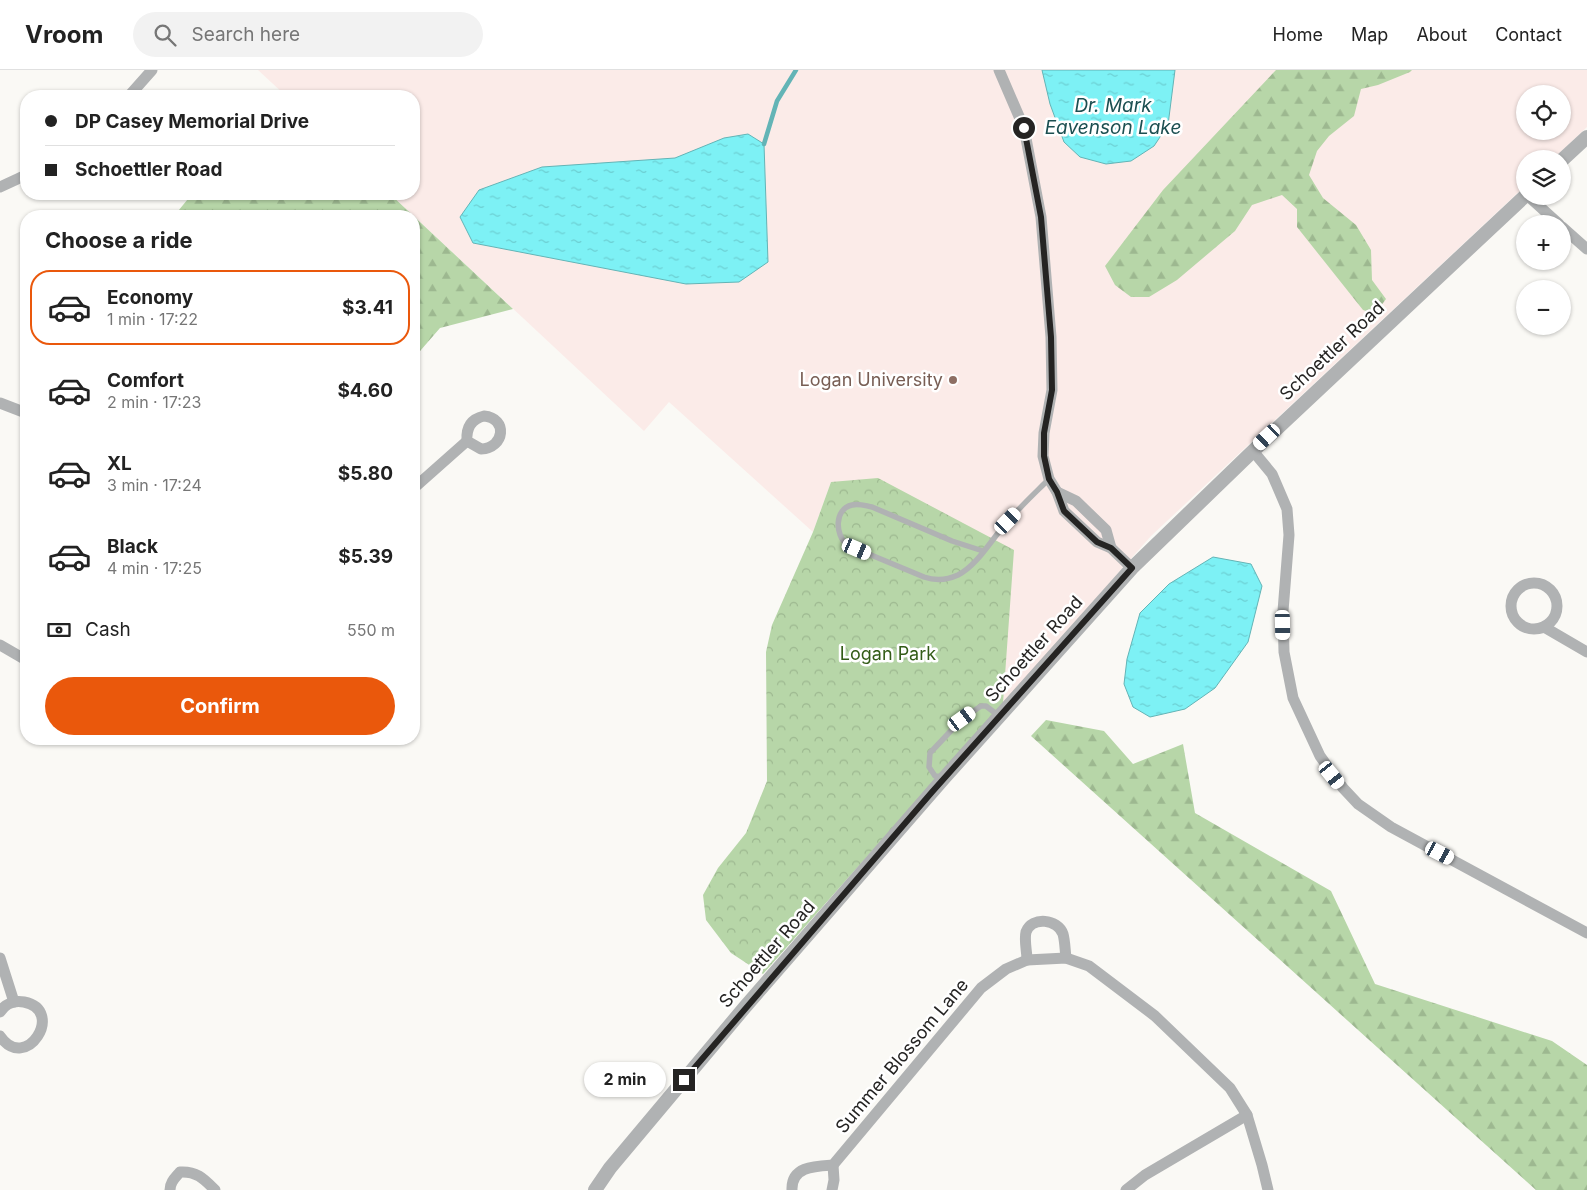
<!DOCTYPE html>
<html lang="en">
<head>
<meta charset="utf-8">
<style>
	:root { --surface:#fff; --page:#f2f2f2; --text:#222; --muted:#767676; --line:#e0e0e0; --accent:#ea580c }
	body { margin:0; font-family:Inter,sans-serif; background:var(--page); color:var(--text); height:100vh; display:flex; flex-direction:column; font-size:19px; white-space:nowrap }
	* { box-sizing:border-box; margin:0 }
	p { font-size:16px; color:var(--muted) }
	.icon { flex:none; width:28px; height:28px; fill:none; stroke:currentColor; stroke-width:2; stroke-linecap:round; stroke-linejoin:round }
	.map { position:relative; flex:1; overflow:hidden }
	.sheet { position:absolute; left:20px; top:140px; width:400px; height:535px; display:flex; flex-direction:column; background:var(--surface); border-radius:20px; box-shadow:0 1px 4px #0004 }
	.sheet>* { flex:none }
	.banner { position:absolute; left:20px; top:20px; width:400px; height:110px; border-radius:20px; box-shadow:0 1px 4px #0004; display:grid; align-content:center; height:110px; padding:0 25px; background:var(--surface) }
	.tools { position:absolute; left:1516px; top:15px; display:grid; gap:10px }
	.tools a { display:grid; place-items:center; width:55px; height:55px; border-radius:50%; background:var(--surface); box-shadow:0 1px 4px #0004; font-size:25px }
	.end { position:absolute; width:22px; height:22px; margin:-11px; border:6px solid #252423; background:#fff; box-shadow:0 0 0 2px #fff }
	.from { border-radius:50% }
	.bubble { position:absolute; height:35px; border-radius:18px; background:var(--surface); box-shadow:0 1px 4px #0004; font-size:16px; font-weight:700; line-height:35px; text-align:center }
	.car { position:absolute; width:15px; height:30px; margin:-15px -8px; border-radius:6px; box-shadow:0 0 4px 1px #0007; background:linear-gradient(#fff 24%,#345 0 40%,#fff 0 76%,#345 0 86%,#fff 0) }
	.banner b { display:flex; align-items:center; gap:18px; height:48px; font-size:19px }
	.banner b+b { border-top:1px solid var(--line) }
	.banner i { width:12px; height:12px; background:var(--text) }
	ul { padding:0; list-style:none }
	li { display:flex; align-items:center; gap:15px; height:75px; margin:0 10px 8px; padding:0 15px; border:2px solid transparent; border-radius:20px }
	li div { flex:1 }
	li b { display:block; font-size:19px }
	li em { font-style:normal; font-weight:700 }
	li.current { border-color:var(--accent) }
	li>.icon { width:45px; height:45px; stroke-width:1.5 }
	h2 { padding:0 25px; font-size:22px; line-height:60px }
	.pay { display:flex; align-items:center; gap:12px; height:55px; padding:0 25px; font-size:19px }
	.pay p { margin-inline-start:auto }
	.primary-button { display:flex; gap:10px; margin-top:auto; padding:10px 25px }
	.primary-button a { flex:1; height:58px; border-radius:30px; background:var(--accent); color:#fff; font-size:20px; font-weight:700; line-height:58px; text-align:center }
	header { display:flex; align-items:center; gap:30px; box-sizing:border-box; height:70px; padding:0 25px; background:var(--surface); border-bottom:1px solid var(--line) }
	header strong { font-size:24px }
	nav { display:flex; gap:28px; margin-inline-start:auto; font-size:18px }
	.search { width:350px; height:45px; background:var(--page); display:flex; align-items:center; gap:12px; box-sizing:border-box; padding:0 18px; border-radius:28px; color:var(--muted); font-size:19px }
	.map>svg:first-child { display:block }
	.education { fill:#fbebe8; fill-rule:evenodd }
	.forest { fill:url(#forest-firs) }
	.park { fill:url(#park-crowns) }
	.water { fill:url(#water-ripples); stroke:#63b4b6 }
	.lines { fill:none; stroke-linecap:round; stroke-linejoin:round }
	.stream { stroke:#63b4b6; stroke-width:4.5 }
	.service { stroke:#b0b2b3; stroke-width:5.5 }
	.minor { stroke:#b0b2b3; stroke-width:11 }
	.tertiary { stroke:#b0b2b3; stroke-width:14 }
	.route { stroke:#252423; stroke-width:6 }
	.education-dot { fill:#8d6e63; stroke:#fff; stroke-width:2 }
	.labels { text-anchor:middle; stroke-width:5; stroke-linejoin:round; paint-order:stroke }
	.street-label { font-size:18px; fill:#252423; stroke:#fff }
	.education-label { font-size:18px; fill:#785e54; stroke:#fff; text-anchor:end }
	.park-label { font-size:18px; fill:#335c17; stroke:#fff }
	.water-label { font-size:19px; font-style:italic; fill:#1b4f51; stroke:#fff }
</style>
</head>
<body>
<header>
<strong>Vroom</strong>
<div class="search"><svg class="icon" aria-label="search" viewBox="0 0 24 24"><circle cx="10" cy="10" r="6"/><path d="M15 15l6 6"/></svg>Search here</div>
<nav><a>Home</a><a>Map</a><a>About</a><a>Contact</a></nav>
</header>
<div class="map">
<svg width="1587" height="1120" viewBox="0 0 1587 1120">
	<defs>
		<pattern id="forest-firs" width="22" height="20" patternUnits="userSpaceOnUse" patternTransform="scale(1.25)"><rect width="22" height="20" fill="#b7d6a8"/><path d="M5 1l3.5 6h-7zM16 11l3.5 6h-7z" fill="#9db890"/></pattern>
		<pattern id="park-crowns" width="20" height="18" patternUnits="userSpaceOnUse" patternTransform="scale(1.25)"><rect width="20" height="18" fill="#b7d6a8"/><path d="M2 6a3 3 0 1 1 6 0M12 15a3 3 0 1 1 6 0" fill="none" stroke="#9db890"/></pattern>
		<pattern id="water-ripples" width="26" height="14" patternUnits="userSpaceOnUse" patternTransform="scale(1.25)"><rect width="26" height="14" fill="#7df1f5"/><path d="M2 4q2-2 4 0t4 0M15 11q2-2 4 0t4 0" fill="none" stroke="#6cced2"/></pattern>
	</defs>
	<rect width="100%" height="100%" fill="#faf9f5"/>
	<path class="education" d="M 258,0 L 1587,0 L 1587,57 L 1553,89 L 1525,89 L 1525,116 L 1151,466 L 1003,633 L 831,412 L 813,462 L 669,332 L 644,361 L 390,124 L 414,124 L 414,26 L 286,26 ZM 1525,24 L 1562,24 L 1562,61 L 1525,61 Z"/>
	<g class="forest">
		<path d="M 1276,0 L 1412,0 L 1410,2 L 1378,15 L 1361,19 L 1354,46 L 1329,66 L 1317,81 L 1309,105 L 1323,128 L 1356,155 L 1371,180 L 1372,210 L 1386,229 L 1375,244 L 1363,240 L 1297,157 L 1297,139 L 1282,125 L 1252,135 L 1235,161 L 1177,210 L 1149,227 L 1131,227 L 1115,215 L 1105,196 L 1163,120 Z"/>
		<path d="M 192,124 L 390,124 L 513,239 L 440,258 L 414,288 L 414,146 L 174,146 Z"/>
		<path d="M 1046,650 L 1104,661 L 1133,694 L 1183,674 L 1195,743 L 1331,821 L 1375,914 L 1552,971 L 1587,995 L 1587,1120 L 1536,1120 L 1031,666 Z"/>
	</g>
	<path class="park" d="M 878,408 L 1014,480 L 1003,633 L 763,904 L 731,883 L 706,850 L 703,825 L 718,798 L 746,763 L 767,711 L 766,582 L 772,555 L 813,462 L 831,412 Z"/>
	<g class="water">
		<path d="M 1042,0 L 1175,0 L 1168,55 L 1154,76 L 1131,91 L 1106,94 L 1080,87 L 1064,72 L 1050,34 Z"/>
		<path d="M 748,64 L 764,74 L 768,192 L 739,212 L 686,214 L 473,173 L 460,147 L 479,120 L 542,97 L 675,88 L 724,68 Z"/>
		<path d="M 1213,487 L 1251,494 L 1262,516 L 1248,572 L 1215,618 L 1185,639 L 1150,647 L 1133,637 L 1124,614 L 1127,589 L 1140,543 L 1169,514 Z"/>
	</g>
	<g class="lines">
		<path class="stream" d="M 764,74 L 777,31 L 796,0"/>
		<g class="service">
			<path d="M 983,481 L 952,471 L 872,437 C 866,436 859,433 852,435 C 834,439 835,465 847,475 L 924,507 C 936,511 947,510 958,505 C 978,495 993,467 1008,451 C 1021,436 1035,423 1049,409"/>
			<path d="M 943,707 L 935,706 L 929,697 L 930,683 L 962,649 L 981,636 L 986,636 L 999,646"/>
		</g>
		<g class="minor">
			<path d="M 999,0 L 1024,58 L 1041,147 L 1051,267 L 1052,320 L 1044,363 L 1043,386 L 1049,409 L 1057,422 L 1064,441 L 1097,472 L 1111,478 L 1132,498"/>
			<path d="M 129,26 L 152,0"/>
			<path d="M 0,117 L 26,105"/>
			<path d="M 1528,126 L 1559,154"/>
			<path d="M 1562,157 L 1587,179"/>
			<path d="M 0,333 L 26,343"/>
			<path d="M 484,346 C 508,348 505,378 481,379 L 467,371 C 466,358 471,349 484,346 Z"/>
			<path d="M 1253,381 L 1272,404 L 1287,439 L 1289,465 L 1283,541 L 1284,582 L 1293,628 L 1320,686 L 1343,718 L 1358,734 L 1391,757 L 1587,863"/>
			<path d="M 414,418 L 467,371"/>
			<path d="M 1057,422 L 1076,431 L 1106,460 L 1111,478"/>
			<circle cx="1534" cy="536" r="23"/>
			<path d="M 1544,557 L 1587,582"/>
			<path d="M 0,575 L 26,590"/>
			<path d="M 0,888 L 14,932"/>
			<path d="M 1027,890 C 1027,882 1024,870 1026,862 C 1032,846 1058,849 1063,864 C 1065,871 1065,880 1066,888"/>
			<path d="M 0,942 C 5,934 14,930 24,932 C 66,940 26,1004 0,966"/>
			<path d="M 170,1120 C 170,1112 175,1108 180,1102 C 197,1101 204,1109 215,1120"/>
			<path d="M 792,1120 C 791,1096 816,1096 833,1095 L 981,918 L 1006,899 L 1027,890 L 1066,888 L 1089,896 L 1155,946 L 1230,1018 L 1247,1045 L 1262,1095 L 1268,1120"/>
			<path d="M 832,1120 L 834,1110 L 833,1095"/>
			<path d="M 1126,1120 L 1145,1105 L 1247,1045"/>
		</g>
		<g class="tertiary">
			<path d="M 1562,90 L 1587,67"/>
			<path d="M 595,1120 L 610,1098 L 745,937 L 945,707 L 1132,498 L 1253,381 L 1525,126"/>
		</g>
	</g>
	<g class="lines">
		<path class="route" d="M 684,1010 L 932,722 L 1132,498 L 1111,478 L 1097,472 L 1064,441 L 1057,422 L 1049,409 L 1044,386 L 1044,363 L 1052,320 L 1051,267 L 1041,147 L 1024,58"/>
	</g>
	<circle class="education-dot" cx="953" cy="310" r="5"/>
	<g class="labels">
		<g class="street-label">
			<text transform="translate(1332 281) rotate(-43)" y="6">Schoettler Road</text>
			<text transform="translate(1034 579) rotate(-48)" y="6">Schoettler Road</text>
			<text transform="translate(767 884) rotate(-49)" y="6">Schoettler Road</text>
			<text transform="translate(902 986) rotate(-50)" y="6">Summer Blossom Lane</text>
		</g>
		<g class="education-label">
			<text x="943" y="316">Logan University</text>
		</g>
		<g class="park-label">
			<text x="888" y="590">Logan Park</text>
		</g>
		<g class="water-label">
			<text x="1113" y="42">Dr. Mark<tspan x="1113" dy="22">Eavenson Lake</tspan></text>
		</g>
	</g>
</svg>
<div class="tools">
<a><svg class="icon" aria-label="locate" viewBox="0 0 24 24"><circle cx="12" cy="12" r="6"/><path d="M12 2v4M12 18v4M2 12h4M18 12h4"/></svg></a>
<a><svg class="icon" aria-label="layers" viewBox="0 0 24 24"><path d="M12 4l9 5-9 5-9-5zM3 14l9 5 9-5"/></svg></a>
<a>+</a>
<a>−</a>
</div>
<i class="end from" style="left:1024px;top:58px"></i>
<i class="end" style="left:684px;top:1010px"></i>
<div class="bubble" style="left:584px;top:992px;width:82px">2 min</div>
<i class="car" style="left:1267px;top:367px;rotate:227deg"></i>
<i class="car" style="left:1008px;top:451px;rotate:44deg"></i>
<i class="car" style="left:857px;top:479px;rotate:113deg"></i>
<i class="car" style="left:1283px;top:555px;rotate:179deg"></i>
<i class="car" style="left:962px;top:649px;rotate:54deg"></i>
<i class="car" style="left:1332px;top:705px;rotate:141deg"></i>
<i class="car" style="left:1440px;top:783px;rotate:118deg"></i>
<div class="banner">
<b><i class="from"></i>DP Casey Memorial Drive</b>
<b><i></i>Schoettler Road</b>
</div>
<section class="sheet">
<h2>Choose a ride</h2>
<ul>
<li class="current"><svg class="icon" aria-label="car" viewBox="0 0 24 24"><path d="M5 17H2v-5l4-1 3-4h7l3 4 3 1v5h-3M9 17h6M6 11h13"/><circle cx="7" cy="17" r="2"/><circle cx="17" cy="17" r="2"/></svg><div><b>Economy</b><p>1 min · 17:22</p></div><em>$3.41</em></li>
<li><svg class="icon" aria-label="car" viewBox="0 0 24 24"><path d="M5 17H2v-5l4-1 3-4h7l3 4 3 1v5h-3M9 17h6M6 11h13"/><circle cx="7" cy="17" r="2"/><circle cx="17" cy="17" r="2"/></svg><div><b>Comfort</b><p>2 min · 17:23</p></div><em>$4.60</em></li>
<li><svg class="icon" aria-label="car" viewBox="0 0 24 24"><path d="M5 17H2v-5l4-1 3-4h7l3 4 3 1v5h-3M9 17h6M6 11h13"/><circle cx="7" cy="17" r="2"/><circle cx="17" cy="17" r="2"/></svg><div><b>XL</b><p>3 min · 17:24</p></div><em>$5.80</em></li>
<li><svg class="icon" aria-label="car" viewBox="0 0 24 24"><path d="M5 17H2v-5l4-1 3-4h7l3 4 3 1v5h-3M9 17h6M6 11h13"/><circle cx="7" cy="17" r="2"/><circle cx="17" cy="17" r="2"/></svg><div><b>Black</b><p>4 min · 17:25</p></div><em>$5.39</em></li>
</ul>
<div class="pay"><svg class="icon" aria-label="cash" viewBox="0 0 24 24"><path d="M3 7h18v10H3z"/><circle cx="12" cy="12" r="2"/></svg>Cash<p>550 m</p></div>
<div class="primary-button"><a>Confirm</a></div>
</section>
</div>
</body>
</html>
